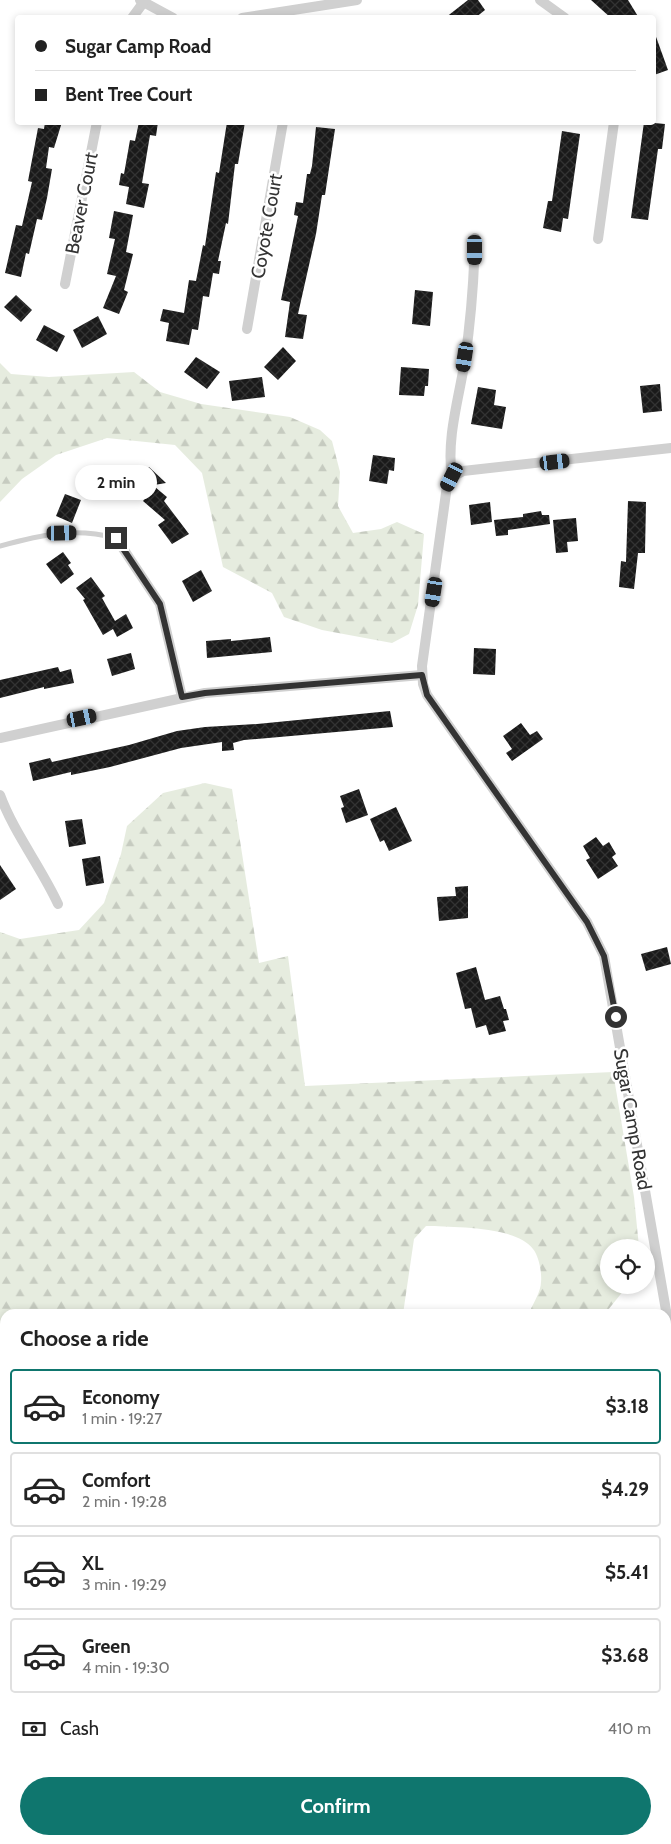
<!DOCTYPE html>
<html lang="en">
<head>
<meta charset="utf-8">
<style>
	:root { --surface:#fff; --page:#f2f2f2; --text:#222; --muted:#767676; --line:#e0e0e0; --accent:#0f766e }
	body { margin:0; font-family:Cabin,sans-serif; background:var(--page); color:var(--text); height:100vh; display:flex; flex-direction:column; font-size:19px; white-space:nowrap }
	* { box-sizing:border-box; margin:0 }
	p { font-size:16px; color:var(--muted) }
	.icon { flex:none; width:28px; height:28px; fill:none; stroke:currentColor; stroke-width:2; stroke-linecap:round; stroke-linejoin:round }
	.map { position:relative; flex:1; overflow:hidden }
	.sheet { position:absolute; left:0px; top:1309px; width:671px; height:536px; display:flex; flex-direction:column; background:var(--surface); border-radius:15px 15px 0 0; box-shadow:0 2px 8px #0003 }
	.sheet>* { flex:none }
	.top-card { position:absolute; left:15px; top:15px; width:641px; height:110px; border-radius:5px; box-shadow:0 2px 8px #0003; display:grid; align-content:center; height:110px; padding:0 20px; background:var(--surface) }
	.buttons { position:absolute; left:600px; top:1239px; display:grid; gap:10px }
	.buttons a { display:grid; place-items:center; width:55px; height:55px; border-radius:50%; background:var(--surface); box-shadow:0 2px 8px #0003; font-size:25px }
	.end { position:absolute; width:22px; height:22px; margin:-11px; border:6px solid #333; background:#fff; box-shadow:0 0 0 2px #fff }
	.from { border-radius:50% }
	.bubble { position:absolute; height:35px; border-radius:18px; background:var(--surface); box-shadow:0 2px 8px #0003; font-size:16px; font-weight:800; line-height:35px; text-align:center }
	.car { position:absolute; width:15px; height:30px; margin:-15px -8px; border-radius:6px; box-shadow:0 0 4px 1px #0007; background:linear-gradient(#222 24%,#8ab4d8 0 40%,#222 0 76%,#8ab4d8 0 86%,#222 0) }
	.top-card b { display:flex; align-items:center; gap:18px; height:48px; font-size:19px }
	.top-card b+b { border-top:1px solid var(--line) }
	.top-card i { width:12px; height:12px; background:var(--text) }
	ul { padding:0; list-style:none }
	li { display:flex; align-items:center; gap:15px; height:75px; margin:0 10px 8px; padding:0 10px; border:2px solid var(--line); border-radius:5px }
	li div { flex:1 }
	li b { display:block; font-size:19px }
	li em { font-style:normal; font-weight:800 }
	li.current { border-color:var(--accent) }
	li>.icon { width:45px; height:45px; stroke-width:1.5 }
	h2 { padding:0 20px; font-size:22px; line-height:60px }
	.pay { display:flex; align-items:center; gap:12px; height:55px; padding:0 20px; font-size:19px }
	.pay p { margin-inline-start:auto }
	.primary-button { display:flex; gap:10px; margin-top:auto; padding:10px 20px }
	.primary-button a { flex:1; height:58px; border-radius:30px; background:var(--accent); color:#fff; font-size:20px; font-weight:800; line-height:58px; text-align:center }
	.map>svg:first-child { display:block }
	.forest { fill:url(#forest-firs) }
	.building { fill:url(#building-cross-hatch) }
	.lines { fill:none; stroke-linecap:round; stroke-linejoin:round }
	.lane { stroke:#d0d0d0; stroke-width:5 }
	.street { stroke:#d0d0d0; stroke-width:10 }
	.route { stroke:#333; stroke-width:6 }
	.labels { text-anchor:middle; stroke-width:5; stroke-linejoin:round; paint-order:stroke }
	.street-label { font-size:19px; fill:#333; stroke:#fff }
</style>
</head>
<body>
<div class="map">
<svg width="671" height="1844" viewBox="0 0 671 1844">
	<defs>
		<pattern id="forest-firs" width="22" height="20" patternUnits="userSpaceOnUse" patternTransform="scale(1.25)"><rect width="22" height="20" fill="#e6ecdf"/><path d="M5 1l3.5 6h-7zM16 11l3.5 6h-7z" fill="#c6cbc0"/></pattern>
		<pattern id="building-cross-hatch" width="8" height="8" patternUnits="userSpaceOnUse" patternTransform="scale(1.25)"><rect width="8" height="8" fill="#1a1a1a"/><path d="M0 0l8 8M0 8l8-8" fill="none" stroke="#333"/></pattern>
	</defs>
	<rect width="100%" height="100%" fill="#fff"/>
	<g class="forest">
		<path d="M 0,363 L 11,374 L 49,377 L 134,372 L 160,392 L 201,404 L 290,417 L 320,430 L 332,441 L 340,472 L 338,506 L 353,533 L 381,529 L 397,522 L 424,534 L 418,605 L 409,634 L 392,643 L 322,630 L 284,617 L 272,593 L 223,567 L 202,473 L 175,445 L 107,438 L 56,455 L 22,479 L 0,502 Z"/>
		<path d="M 205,783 L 232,789 L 259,963 L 288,956 L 305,1086 L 613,1072 L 634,1197 L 639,1247 L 609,1248 L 609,1285 L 628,1285 L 608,1310 L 602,1314 L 531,1314 L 530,1311 C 534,1302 541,1291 541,1282 C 542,1273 539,1256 533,1249 C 516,1226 453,1227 426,1226 L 414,1239 L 403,1314 L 5,1314 L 5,1502 L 0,1501 L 0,932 L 20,939 L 79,930 L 104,903 L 121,854 L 127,826 L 163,793 Z"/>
	</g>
	<g class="building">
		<path d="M 468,0 L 478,0 L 485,10 L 475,18 L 445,18 Z"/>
		<path d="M 591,0 L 628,0 L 639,18 L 611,18 Z"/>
		<path d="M 655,34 L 668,70 L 654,75 L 654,35 Z"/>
		<path d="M 45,122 L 62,122 L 54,148 L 49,147 L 46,168 L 52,169 L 47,198 L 42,220 L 37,219 L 29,254 L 26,253 L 21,277 L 5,273 L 16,225 L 22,226 L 32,182 L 28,181 L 38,128 L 44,129 Z"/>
		<path d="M 139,122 L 158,122 L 156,136 L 150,135 L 142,183 L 149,184 L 144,208 L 126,204 L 129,187 L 119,185 L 121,173 L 124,174 L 130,140 L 135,141 Z"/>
		<path d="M 227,122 L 245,122 L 238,164 L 235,164 L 228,224 L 226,223 L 218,261 L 221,261 L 219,274 L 213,273 L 209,297 L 203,296 L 198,330 L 192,329 L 189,345 L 166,341 L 169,323 L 160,321 L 163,309 L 184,313 L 189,280 L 196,281 L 203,245 L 205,246 L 216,172 L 219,173 Z"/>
		<path d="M 644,122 L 665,124 L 662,149 L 658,149 L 648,220 L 631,218 Z"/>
		<path d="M 316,127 L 335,129 L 325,195 L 322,195 L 316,234 L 298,314 L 307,315 L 303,339 L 285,337 L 290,302 L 281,300 L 298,216 L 294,215 L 296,202 L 303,203 L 307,174 L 310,174 L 312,166 Z"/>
		<path d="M 562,131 L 580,134 L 568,219 L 563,218 L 561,232 L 543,228 L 548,201 L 552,201 Z"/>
		<path d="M 114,211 L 133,215 L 126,252 L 133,254 L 124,290 L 128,292 L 119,314 L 103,308 L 116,276 L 107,274 L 115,239 L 109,238 Z"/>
		<path d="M 415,290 L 433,292 L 430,326 L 412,324 Z"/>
		<path d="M 16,295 L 32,310 L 21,322 L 4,307 Z"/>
		<path d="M 98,316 L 107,334 L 82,348 L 73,330 Z"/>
		<path d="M 44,325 L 65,336 L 57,352 L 36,340 Z"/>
		<path d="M 283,347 L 296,361 L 278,380 L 264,367 Z"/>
		<path d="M 196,357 L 220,372 L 207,389 L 184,372 Z"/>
		<path d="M 401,367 L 429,369 L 428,386 L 425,386 L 424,396 L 399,395 Z"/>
		<path d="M 262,377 L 265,397 L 232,401 L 229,381 Z"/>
		<path d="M 660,384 L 662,411 L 643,413 L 640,386 Z"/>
		<path d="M 478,387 L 496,390 L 494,405 L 506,407 L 502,429 L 471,424 Z"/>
		<path d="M 373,455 L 395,458 L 394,471 L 389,470 L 387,484 L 369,481 Z"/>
		<path d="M 149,467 L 166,483 L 130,489 Z"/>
		<path d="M 122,472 L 126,490 L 95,495 L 92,478 Z"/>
		<path d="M 155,487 L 167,497 L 164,501 L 189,534 L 172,544 L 158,525 L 165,520 L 143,501 Z"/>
		<path d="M 65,494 L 81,500 L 72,523 L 56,516 Z"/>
		<path d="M 628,501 L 646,502 L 645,553 L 638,553 L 634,589 L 619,587 L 621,561 L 626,562 Z"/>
		<path d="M 490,502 L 492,522 L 471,525 L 469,505 Z"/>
		<path d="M 541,511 L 542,515 L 549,515 L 550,524 L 508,530 L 508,535 L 496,536 L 494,520 L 523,517 L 523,514 Z"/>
		<path d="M 576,518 L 578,541 L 567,542 L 568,552 L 556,553 L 553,520 Z"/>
		<path d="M 63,552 L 71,563 L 68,565 L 74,574 L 61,584 L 46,564 Z"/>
		<path d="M 201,570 L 212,591 L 193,602 L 182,581 Z"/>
		<path d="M 91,577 L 105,596 L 102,598 L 115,621 L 126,614 L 133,628 L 117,637 L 113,629 L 103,635 L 83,600 L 85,599 L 76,588 Z"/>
		<path d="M 270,637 L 272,652 L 207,658 L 206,641 L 231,639 L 231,641 Z"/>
		<path d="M 474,648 L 496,649 L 495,675 L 473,674 Z"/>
		<path d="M 131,653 L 135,669 L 112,676 L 107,659 Z"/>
		<path d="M 58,667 L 60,672 L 71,669 L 74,683 L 44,689 L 44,687 L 0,698 L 0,680 Z"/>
		<path d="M 390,711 L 393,727 L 244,740 L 233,743 L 234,750 L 222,751 L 222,742 L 181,748 L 110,767 L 71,775 L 71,772 L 33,781 L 29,763 L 50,758 L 52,762 L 129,745 L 177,731 L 205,727 L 257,724 Z"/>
		<path d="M 521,723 L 530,735 L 537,731 L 543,739 L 512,761 L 506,753 L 512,749 L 503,736 Z"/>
		<path d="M 359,789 L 368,815 L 346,823 L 341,808 L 344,807 L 340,796 Z"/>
		<path d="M 396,807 L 412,841 L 389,851 L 384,840 L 380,842 L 370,819 Z"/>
		<path d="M 82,819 L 86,844 L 69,847 L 65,821 Z"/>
		<path d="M 596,837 L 603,846 L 609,842 L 616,854 L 612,857 L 618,866 L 598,879 L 586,860 L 590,858 L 583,846 Z"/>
		<path d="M 100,856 L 104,883 L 86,886 L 82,859 Z"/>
		<path d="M 0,865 L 16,889 L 0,900 Z"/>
		<path d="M 468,886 L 468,918 L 439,921 L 437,897 L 456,896 L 455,887 Z"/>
		<path d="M 667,947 L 671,964 L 646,971 L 641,954 Z"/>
		<path d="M 476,967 L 485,1000 L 500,996 L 504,1009 L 506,1009 L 509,1020 L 503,1021 L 506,1031 L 489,1035 L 486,1025 L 476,1028 L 471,1008 L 465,1009 L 456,973 Z"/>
	</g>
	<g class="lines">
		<path class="lane" d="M 0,546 C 41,535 73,527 116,538"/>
		<g class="street">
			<path d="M 140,0 L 173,18"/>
			<path d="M 540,0 L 565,18"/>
			<path d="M 132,18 L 143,3"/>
			<path d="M 242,18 L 357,0"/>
			<path d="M 598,239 L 614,122"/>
			<path d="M 65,284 L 97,122"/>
			<path d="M 247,329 L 283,122"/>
			<path d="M 671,448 L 463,471 L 452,477 L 447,486 L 422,666 L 423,684 L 427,695 L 587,922 L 604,956 L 671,1339"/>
			<path d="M 452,477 C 446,439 459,398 465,360 C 471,319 474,279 475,238"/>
			<path d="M 116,538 L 160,604 L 182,697"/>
			<path d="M 0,738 L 205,693 L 422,675"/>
			<path d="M 0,795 C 14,833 41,867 58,904"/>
		</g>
	</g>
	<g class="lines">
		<path class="route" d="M 116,538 L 160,604 L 182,697 L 205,693 L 422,675 L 427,695 L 587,922 L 604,956 L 616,1017"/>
	</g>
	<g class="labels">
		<g class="street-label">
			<text transform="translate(81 203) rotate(-79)" y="7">Beaver Court</text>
			<text transform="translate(266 226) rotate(-80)" y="7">Coyote Court</text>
			<text transform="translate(633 1119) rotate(80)" y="7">Sugar Camp Road</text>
		</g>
	</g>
</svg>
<div class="buttons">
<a><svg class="icon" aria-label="locate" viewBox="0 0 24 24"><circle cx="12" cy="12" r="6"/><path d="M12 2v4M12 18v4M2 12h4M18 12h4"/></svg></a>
</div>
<i class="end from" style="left:616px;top:1017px"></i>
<i class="end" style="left:116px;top:538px"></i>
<div class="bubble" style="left:75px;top:465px;width:82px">2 min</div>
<i class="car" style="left:475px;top:250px;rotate:180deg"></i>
<i class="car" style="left:465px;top:357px;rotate:189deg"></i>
<i class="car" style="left:555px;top:462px;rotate:83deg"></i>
<i class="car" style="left:452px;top:477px;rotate:207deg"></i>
<i class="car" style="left:62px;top:533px;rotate:89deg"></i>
<i class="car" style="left:434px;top:592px;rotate:189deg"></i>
<i class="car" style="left:82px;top:718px;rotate:78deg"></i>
<div class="top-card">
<b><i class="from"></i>Sugar Camp Road</b>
<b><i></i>Bent Tree Court</b>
</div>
<section class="sheet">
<h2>Choose a ride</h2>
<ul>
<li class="current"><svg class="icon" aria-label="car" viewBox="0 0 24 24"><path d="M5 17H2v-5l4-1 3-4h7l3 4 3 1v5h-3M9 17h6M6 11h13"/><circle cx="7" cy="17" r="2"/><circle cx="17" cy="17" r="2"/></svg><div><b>Economy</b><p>1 min · 19:27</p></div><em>$3.18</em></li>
<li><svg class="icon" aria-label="car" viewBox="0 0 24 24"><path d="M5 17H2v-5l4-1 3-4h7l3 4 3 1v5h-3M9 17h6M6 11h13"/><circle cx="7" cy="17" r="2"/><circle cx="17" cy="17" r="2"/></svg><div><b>Comfort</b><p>2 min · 19:28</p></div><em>$4.29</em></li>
<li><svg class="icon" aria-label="car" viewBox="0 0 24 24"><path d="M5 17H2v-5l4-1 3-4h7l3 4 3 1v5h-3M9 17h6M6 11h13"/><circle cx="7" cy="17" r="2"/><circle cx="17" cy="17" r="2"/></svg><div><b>XL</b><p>3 min · 19:29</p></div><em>$5.41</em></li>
<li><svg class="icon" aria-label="car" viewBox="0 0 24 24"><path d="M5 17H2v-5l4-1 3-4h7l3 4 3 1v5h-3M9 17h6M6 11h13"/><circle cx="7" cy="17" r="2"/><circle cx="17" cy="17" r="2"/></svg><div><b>Green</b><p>4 min · 19:30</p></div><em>$3.68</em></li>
</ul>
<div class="pay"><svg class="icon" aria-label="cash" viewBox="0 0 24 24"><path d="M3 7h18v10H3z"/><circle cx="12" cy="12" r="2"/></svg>Cash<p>410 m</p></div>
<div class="primary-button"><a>Confirm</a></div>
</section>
</div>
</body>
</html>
